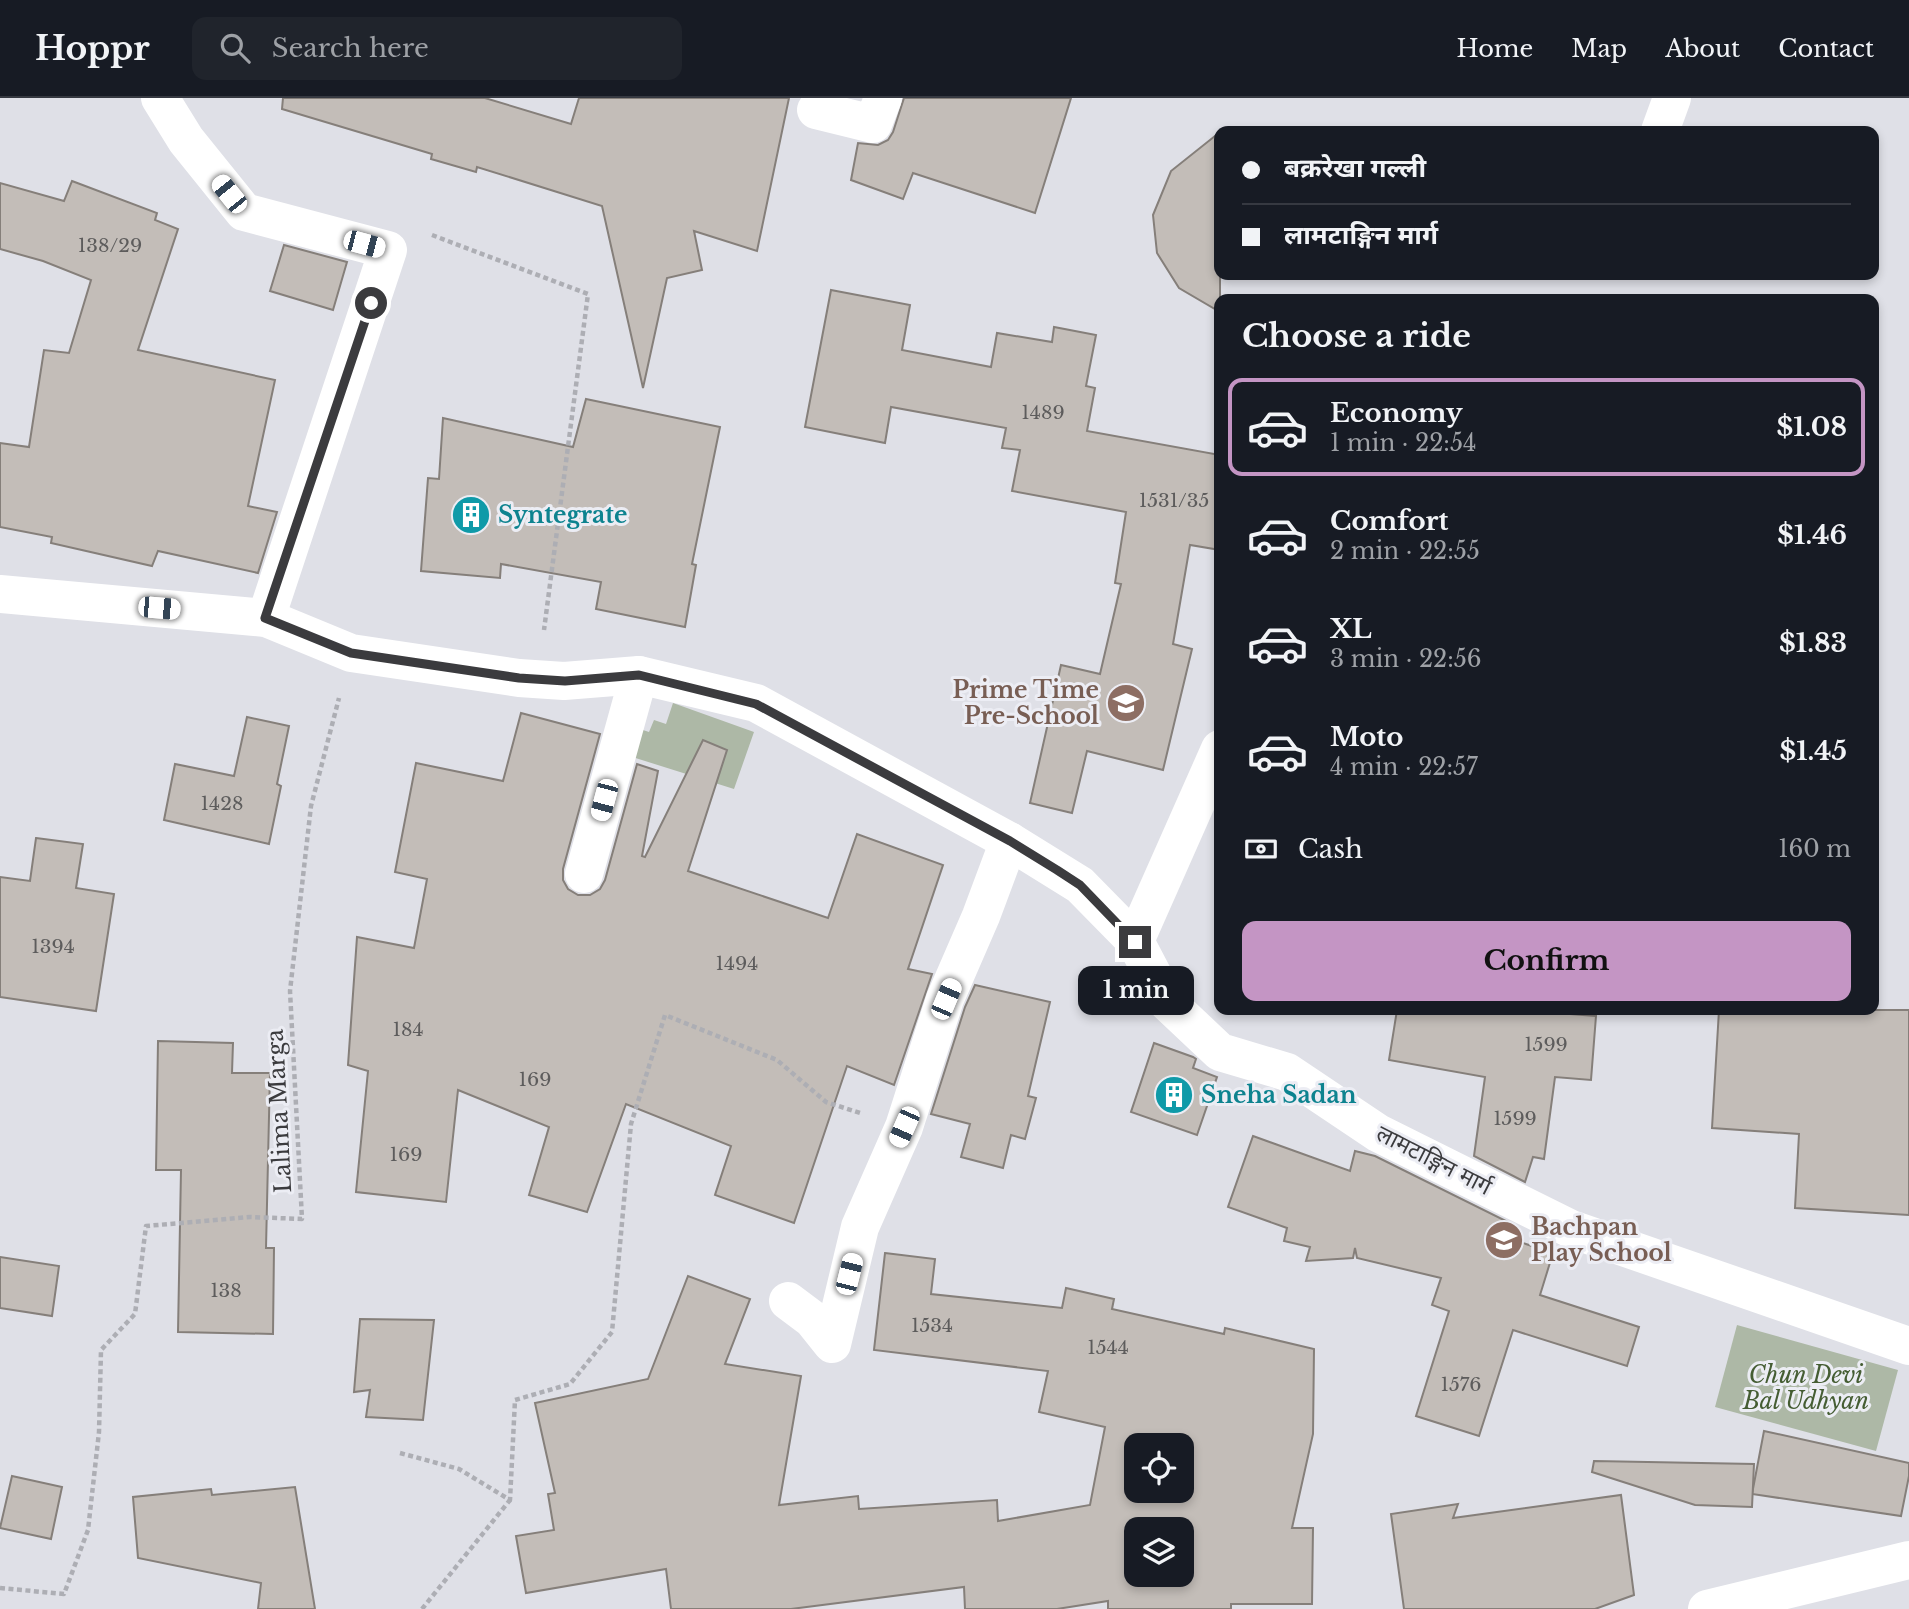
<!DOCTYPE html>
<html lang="en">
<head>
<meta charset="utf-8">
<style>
	:root { --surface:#171b24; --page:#20242c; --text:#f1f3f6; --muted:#9ea1a6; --line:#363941; --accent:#c495c4 }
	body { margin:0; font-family:"Libre Baskerville","Noto Sans Devanagari",serif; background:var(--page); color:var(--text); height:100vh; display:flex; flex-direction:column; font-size:26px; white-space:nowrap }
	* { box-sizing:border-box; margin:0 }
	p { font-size:23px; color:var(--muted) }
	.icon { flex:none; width:38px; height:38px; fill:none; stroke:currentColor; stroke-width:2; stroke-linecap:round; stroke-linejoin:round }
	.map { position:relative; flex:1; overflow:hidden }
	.details { position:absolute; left:1214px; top:196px; width:665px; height:721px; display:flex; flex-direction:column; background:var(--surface); border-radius:14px; box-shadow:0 4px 10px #0003 }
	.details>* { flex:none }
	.guide { position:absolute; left:1214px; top:28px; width:665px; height:154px; border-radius:14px; box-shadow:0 4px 10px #0003; display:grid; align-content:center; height:154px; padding:0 28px; background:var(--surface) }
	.tools { position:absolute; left:1124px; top:1335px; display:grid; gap:14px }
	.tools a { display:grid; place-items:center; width:70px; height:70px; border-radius:14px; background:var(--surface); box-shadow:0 4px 10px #0003; font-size:35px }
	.end { position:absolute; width:32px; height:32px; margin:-16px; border:9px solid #3b3b3e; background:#fff; box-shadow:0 0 0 4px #fff }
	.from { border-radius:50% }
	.bubble { position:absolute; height:49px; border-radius:14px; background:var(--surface); box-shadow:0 4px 10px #0003; font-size:23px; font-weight:800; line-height:49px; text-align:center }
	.car { position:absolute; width:21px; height:42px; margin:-21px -10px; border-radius:9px; box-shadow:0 0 5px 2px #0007; background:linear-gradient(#fff 24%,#345 0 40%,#fff 0 76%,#345 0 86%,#fff 0) }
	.guide b { display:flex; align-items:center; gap:24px; height:66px; font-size:26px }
	.guide b+b { border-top:2px solid var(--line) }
	.guide i { width:18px; height:18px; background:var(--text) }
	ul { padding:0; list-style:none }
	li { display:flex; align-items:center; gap:21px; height:98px; margin:0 14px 10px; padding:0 14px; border:4px solid transparent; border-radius:14px }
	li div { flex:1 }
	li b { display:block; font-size:26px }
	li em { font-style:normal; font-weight:800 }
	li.active { border-color:var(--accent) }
	li>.icon { width:63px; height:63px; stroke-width:1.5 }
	h2 { padding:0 28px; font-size:32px; line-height:84px }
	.pay { display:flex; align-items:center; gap:18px; height:77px; padding:0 28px; font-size:26px }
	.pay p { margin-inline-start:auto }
	.cta { display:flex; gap:14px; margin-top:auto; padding:14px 28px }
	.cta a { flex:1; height:80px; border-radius:14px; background:var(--accent); color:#111; font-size:28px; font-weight:800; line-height:80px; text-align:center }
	header { display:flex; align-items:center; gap:42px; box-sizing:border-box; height:98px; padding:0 35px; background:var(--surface); border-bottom:2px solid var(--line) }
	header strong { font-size:33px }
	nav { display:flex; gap:38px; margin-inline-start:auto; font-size:24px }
	.search { width:490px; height:63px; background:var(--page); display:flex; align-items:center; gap:18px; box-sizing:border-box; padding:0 24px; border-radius:14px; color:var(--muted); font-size:26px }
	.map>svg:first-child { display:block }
	.green { fill:#adb8a6 }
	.building { fill:#c3bdb8; stroke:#857f7a; stroke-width:2; fill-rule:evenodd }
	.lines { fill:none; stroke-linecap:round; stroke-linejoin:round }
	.path { stroke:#adaeb4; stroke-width:4.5; stroke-dasharray:5 3.5; stroke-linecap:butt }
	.minor { stroke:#fff; stroke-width:38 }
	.route { stroke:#3b3b3e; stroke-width:9 }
	.labels { text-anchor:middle; stroke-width:6; stroke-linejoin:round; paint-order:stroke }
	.number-label { font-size:19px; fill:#5d5c5c }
	.culture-label { font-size:23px; font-weight:bold; fill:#0d838f; stroke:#ecedf4; text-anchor:start }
	.education-label { font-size:23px; font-weight:bold; fill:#785e54; stroke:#ecedf4; text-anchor:end }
	.street-label { font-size:23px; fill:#3b3b3e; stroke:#ecedf4 }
	.park-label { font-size:23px; font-style:italic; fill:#455d33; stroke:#ecedf4 }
</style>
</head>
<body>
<header>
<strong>Hoppr</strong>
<div class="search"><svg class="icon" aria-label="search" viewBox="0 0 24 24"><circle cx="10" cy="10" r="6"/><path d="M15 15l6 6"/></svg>Search here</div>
<nav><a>Home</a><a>Map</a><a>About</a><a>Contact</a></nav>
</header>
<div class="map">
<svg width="1909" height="1511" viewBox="0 0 1909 1511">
	<rect width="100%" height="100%" fill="#dfe0e7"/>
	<g class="green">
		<path d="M 673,605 L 754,634 L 734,691 L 626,657 L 634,629 L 649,634 L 654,622 L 666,626 Z"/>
		<path d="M 1737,1227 L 1898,1272 L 1876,1353 L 1715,1309 Z"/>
	</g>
	<g class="building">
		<path d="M 283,0 L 485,0 L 571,26 L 579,0 L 789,0 L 757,153 L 694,133 L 702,172 L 667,180 L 643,290 L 602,108 L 477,69 L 476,74 L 431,61 L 432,56 L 282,11 Z"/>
		<path d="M 904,0 L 1071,0 L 1035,115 L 913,75 L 903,101 L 851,82 L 858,45 L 878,47 L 888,42 L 893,34 Z"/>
		<path d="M 1220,34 L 1220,214 L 1179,190 L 1157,155 L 1153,117 L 1171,73 Z"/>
		<path d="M 72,83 L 157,115 L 155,122 L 178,131 L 138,252 L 275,282 L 248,408 L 277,414 L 258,475 L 158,453 L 152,468 L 51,445 L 52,439 L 0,429 L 0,345 L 29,349 L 44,252 L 69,255 L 91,182 L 43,163 L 0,151 L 0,85 L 64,103 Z"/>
		<path d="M 284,147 L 347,164 L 333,212 L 270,193 Z"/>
		<path d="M 831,192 L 910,207 L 902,252 L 991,269 L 997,235 L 1052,244 L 1054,229 L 1096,237 L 1086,288 L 1095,290 L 1087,333 L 1220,357 L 1220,452 L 1190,447 L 1173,546 L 1192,551 L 1163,672 L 1087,653 L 1072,715 L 1030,705 L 1061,567 L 1100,576 L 1121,486 L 1115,485 L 1126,414 L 1012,393 L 1020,352 L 1002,350 L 1006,330 L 891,309 L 885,345 L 805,329 Z"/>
		<path d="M 586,301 L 720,329 L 692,466 L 696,467 L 685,529 L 596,511 L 601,484 L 501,466 L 500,480 L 421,473 L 428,380 L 439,381 L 443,320 L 573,349 Z"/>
		<path d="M 521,615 L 600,636 L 563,771 L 563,782 L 568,791 L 578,797 L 590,797 L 600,791 L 605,782 L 637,666 L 658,673 L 642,758 L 645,759 L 703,642 L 727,652 L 688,773 L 828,820 L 857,736 L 943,767 L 908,871 L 932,876 L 894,987 L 847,968 L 794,1125 L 715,1097 L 731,1048 L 626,1006 L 587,1114 L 529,1097 L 549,1029 L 458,992 L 446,1104 L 356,1094 L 368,973 L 348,967 L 357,839 L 414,850 L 427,781 L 395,774 L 416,665 L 503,683 Z"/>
		<path d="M 247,619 L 289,628 L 277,686 L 281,688 L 269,746 L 164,722 L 175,666 L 234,678 Z"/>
		<path d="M 36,740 L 83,746 L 76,790 L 114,796 L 96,913 L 0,899 L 0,779 L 30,783 Z"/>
		<path d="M 975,887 L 1050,904 L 1028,998 L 1036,1000 L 1025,1041 L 1011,1037 L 1003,1070 L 961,1059 L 970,1026 L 931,1016 L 965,909 Z"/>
		<path d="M 1397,912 L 1517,912 L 1596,918 L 1591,982 L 1555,979 L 1544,1061 L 1533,1059 L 1525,1084 L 1474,1058 L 1485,979 L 1389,962 Z"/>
		<path d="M 1719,912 L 1909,912 L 1909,1117 L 1795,1110 L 1799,1036 L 1712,1030 Z"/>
		<path d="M 158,943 L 233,945 L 232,975 L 270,975 L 266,1150 L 274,1150 L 273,1236 L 178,1234 L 181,1072 L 156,1072 Z"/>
		<path d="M 1154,945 L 1193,959 L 1196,961 L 1193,970 L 1217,979 L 1197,1037 L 1131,1014 Z"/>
		<path d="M 1253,1038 L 1350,1073 L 1355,1053 L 1375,1058 L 1512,1126 L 1508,1140 L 1553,1155 L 1540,1197 L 1639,1229 L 1627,1268 L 1513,1232 L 1479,1338 L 1416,1318 L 1449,1213 L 1432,1207 L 1441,1180 L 1357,1160 L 1355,1150 L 1353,1160 L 1306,1163 L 1310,1149 L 1284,1143 L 1287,1130 L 1228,1109 Z"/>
		<path d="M 885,1155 L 935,1161 L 931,1196 L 1062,1210 L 1066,1190 L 1114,1201 L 1112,1211 L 1224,1236 L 1225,1230 L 1314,1251 L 1313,1336 L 1292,1430 L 1313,1430 L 1312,1506 L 1231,1506 L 1231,1511 L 1108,1511 L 1108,1503 L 1057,1511 L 965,1511 L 964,1489 L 791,1511 L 671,1511 L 666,1471 L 526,1495 L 516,1438 L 554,1432 L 548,1396 L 555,1395 L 535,1305 L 648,1281 L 688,1178 L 750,1201 L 725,1266 L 801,1278 L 779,1407 L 858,1398 L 859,1411 L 997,1402 L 998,1423 L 1090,1407 L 1105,1329 L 1039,1314 L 1048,1273 L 874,1252 ZM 1136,1348 L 1181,1348 L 1181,1393 L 1136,1393 ZM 1136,1432 L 1181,1432 L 1181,1477 L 1136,1477 Z"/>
		<path d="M 0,1159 L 59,1168 L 52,1218 L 0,1210 Z"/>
		<path d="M 360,1221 L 434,1222 L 423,1322 L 366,1319 L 370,1292 L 354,1294 Z"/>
		<path d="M 1764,1333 L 1909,1365 L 1909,1378 L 1901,1418 L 1752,1396 Z"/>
		<path d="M 1594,1363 L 1754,1366 L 1752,1409 L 1695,1407 L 1592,1374 Z"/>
		<path d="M 12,1378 L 62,1389 L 51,1441 L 0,1430 Z"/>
		<path d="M 295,1389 L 315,1511 L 258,1511 L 261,1485 L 138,1460 L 133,1399 L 211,1391 L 212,1397 Z"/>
		<path d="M 1621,1397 L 1634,1497 L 1595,1511 L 1404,1511 L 1391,1416 L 1458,1406 L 1453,1420 Z"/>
	</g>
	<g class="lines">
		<g class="path">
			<path d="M 432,137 L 588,196 L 544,532"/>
			<path d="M 400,1355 L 459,1371 L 510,1402 L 515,1302 L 570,1286 L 612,1234 L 631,1026 L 665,917 L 777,962 L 826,1004 L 860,1015"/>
			<path d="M 0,1490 L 64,1496 L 88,1432 L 99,1334 L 101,1252 L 135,1216 L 146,1128 L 250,1119 L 302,1121 L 290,893 L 311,708 L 339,600"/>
			<path d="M 422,1511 L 510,1402"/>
		</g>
		<g class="minor">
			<path d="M 160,0 L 186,42 L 244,114 L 388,152 L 266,520"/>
			<path d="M 816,12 L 873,26 L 883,0"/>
			<path d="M 1660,33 L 1672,0"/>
			<path d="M 0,496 L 266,520 L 351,555 L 519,580 L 564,583 L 639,577 L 756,605 L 1009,743 L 1080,787 L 1135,843 L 1167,904 L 1220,954 L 1287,974 L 1378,1035 L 1571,1131 L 1909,1248"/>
			<path d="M 584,776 L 639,577"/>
			<path d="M 1135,843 L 1220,651"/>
			<path d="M 788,1203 L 812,1221 L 832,1246 L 860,1129 L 904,1029 L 945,901 L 981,818 L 1009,743"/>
			<path d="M 1707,1511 L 1909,1462"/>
		</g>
	</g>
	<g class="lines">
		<path class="route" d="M 371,205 L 265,520 L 351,555 L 519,580 L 565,583 L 639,577 L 756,606 L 1010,743 L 1057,772 L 1080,787 L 1135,844"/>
	</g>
	<defs>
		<g id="building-disc" transform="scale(2.0125)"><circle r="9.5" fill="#0f9aa8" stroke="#ecedf4"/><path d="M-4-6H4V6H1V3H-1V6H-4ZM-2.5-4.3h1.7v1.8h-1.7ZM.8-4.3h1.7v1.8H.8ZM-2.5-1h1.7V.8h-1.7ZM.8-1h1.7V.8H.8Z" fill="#fff"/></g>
		<g id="school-disc" transform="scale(2.0125)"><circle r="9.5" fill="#8d6e63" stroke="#ecedf4"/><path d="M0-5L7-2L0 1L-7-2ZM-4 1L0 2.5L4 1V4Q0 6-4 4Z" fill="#fff"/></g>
	</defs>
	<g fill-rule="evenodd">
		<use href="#building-disc" x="471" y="417"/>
		<use href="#school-disc" x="1126" y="605"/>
		<use href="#building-disc" x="1174" y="997"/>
		<use href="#school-disc" x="1504" y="1142"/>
	</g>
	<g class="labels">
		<g class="number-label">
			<text x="110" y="154">138/29</text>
			<text x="1043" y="321">1489</text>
			<text x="1174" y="409">1531/35</text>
			<text x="222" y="712">1428</text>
			<text x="53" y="855">1394</text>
			<text x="737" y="872">1494</text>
			<text x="408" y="938">184</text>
			<text x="1546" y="953">1599</text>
			<text x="535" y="988">169</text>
			<text x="1515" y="1027">1599</text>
			<text x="406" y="1063">169</text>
			<text x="226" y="1199">138</text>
			<text x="932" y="1234">1534</text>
			<text x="1108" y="1256">1544</text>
			<text x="1461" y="1293">1576</text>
		</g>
		<g class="culture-label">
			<text x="498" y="425">Syntegrate</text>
			<text x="1201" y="1005">Sneha Sadan</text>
		</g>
		<g class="education-label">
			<text x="1099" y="600">Prime Time<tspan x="1099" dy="26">Pre-School</tspan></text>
			<text x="1531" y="1137" text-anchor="start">Bachpan<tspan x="1531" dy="26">Play School</tspan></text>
		</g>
		<g class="street-label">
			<text transform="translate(279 1013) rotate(-93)" y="8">Lalima Marga</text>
			<text transform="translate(1434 1062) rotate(27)" y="8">लामटाङ्गिन मार्ग</text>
		</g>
		<g class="park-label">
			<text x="1806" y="1285">Chun Devi<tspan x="1806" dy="26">Bal Udhyan</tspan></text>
		</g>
	</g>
</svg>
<div class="tools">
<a><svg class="icon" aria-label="locate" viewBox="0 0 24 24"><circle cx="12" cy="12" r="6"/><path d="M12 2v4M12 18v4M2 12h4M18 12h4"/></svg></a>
<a><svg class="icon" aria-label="layers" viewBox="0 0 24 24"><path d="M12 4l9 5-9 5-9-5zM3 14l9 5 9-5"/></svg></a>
</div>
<i class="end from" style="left:371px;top:205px"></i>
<i class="end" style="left:1135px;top:844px"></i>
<div class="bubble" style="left:1078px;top:868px;width:116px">1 min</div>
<i class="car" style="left:229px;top:96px;rotate:321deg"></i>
<i class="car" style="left:364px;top:146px;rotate:105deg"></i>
<i class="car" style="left:159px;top:510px;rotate:95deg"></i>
<i class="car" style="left:604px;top:702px;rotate:195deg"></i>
<i class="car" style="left:946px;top:901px;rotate:23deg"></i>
<i class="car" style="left:904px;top:1029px;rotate:204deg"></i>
<i class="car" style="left:849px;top:1176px;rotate:14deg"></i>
<div class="guide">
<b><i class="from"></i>बक्ररेखा गल्ली</b>
<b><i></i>लामटाङ्गिन मार्ग</b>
</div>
<section class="details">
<h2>Choose a ride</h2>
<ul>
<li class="active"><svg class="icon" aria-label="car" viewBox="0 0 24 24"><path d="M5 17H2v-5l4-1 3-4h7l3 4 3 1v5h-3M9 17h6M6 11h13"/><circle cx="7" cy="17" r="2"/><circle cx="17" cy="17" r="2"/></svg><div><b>Economy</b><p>1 min · 22:54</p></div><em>$1.08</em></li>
<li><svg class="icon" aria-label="car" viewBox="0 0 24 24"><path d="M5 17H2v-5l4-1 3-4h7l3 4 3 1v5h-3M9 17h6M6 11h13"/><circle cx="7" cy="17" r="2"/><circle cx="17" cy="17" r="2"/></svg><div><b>Comfort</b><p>2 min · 22:55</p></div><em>$1.46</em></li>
<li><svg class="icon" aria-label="car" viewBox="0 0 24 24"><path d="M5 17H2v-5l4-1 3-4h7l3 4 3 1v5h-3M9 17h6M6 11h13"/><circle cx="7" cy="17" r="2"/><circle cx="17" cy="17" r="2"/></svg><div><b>XL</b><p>3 min · 22:56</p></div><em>$1.83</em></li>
<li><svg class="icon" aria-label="car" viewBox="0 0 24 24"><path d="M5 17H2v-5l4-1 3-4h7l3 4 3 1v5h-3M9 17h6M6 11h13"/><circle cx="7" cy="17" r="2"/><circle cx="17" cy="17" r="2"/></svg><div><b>Moto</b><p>4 min · 22:57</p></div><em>$1.45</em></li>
</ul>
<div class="pay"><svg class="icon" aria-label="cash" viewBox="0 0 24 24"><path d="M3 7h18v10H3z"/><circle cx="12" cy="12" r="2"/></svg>Cash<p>160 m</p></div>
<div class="cta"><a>Confirm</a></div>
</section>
</div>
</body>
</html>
